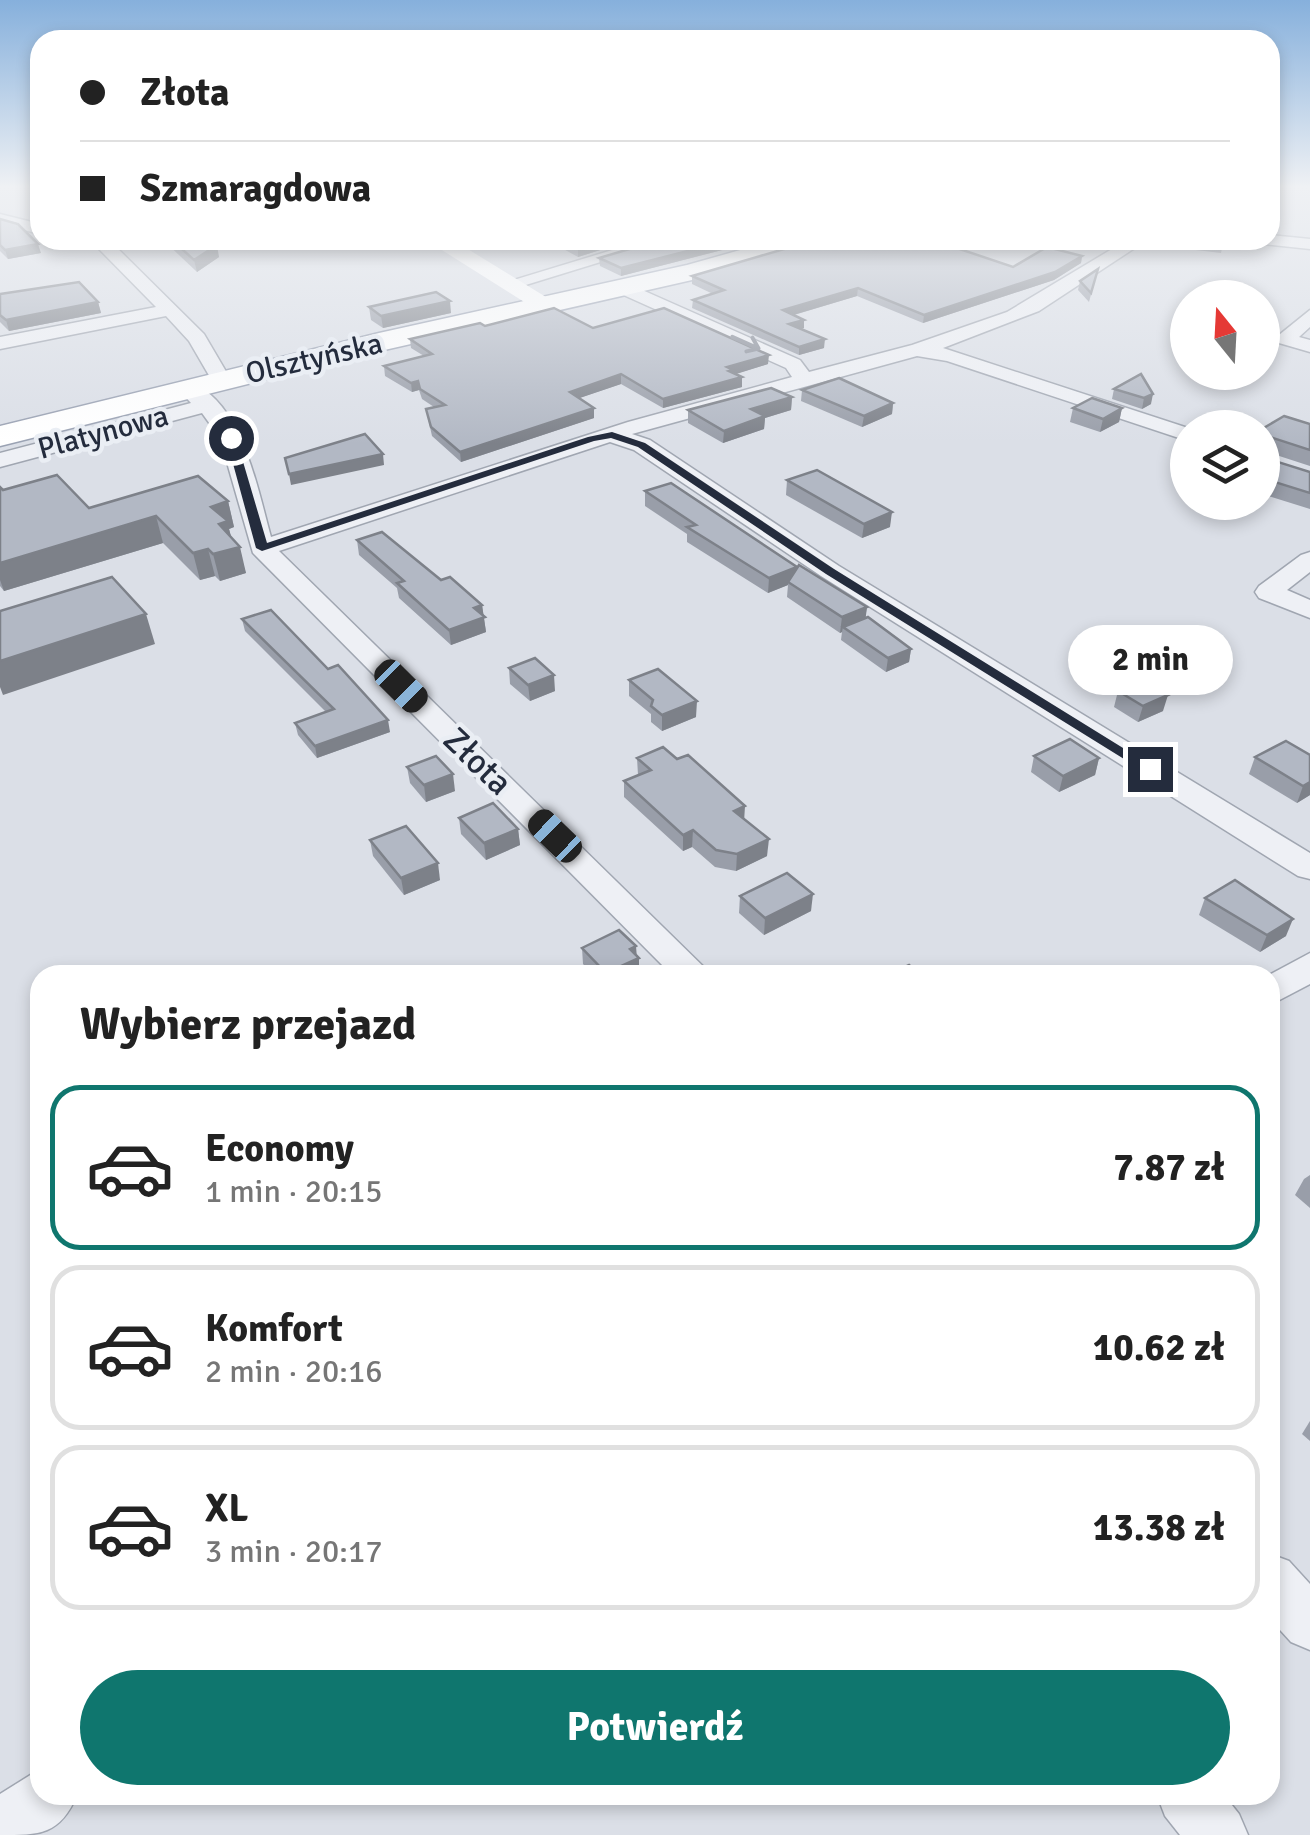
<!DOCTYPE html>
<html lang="pl">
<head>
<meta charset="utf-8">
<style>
	:root { --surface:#fff; --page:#f2f2f2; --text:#222; --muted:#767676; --line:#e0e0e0; --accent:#0f766e }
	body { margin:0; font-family:Signika,sans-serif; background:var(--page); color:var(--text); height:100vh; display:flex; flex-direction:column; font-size:38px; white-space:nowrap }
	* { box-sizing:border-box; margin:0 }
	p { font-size:32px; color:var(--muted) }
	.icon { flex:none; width:55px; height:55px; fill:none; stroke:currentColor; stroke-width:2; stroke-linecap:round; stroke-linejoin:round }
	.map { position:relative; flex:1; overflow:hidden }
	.panel { position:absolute; left:30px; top:965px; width:1250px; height:840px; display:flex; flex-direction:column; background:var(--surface); border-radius:30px; box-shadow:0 5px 15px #0003 }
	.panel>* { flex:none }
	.guide { position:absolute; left:30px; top:30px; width:1250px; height:220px; border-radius:30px; box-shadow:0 5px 15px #0003; display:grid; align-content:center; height:220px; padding:0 50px; background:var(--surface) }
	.needle { width:65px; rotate:342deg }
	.buttons { position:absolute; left:1170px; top:280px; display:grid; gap:20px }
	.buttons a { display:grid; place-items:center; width:110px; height:110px; border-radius:50%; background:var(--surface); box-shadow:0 5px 15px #0003; font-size:50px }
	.end { position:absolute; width:45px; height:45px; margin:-22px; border:12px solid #242c3d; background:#fff; box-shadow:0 0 0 5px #fff }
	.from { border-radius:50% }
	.bubble { position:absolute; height:70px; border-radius:35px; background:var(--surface); box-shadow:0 5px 15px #0003; font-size:32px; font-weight:700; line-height:70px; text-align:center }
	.car { position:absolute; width:30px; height:60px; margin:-30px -15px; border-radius:12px; box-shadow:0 0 8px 2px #0007; background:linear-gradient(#222 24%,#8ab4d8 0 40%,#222 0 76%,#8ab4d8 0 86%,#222 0) }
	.guide b { display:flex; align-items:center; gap:35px; height:95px; font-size:38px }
	.guide b+b { border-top:2px solid var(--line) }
	.guide i { width:25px; height:25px; background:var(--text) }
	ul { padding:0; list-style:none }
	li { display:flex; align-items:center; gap:30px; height:165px; margin:0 20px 15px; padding:0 30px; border:5px solid var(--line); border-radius:30px }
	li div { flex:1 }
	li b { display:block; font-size:38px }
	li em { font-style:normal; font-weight:700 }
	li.active { border-color:var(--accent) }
	li>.icon { width:90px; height:90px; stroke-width:1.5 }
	h2 { padding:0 50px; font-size:45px; line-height:120px }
	.button { display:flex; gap:20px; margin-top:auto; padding:20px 50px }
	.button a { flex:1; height:115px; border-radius:60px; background:var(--accent); color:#fff; font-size:40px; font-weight:700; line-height:115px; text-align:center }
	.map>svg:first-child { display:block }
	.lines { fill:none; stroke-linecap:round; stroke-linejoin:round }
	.street-casing { stroke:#a0a6b1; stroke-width:3 }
	.primary-casing { stroke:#9aa2b3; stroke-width:3 }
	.street { fill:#eef0f5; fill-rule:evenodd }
	.secondary { fill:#fff; fill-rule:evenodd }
	.primary { fill:#fff; fill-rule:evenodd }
	.wall { fill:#999ea9 }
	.shaded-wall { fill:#7d8189 }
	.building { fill:#b2b8c4; stroke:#7d8189; stroke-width:2.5 }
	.oneway { stroke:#898e99 }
	.route { fill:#242c3d }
	.labels { text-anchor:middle; stroke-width:9; stroke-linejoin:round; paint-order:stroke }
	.far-street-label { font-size:30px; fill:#242c3d; stroke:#eaeef4 }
	.street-label { font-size:35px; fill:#242c3d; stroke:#eaeef4 }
</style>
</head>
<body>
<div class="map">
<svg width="1310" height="1835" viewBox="0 0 1310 1835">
	<rect width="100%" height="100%" fill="#dbdfe7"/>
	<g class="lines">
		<g class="street-casing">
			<g id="street">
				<path d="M 0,214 L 40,224 L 40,234 L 0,224 Z"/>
				<path d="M 1270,235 L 1310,239 L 1310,249 L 1263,244 L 1261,240 L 1270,240 Z"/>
				<path d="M 72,240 L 109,240 L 204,334 L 231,380 L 228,384 L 214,384 L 189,341 L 166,316 L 0,349 L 0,337 L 156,307 L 97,247 Z"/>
				<path d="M 645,240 L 672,240 L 516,288 L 510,289 L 501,284 Z"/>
				<path d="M 1127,240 L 1147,240 L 1039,311 L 943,348 L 1188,428 L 1188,441 L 947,361 L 917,356 L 632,434 L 650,440 L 839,566 L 1310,853 L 1310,879 L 1298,876 L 821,576 L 634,450 L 610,442 L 279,551 L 712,975 L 672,975 L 253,553 L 220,438 L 202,413 L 0,467 L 0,453 L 191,403 L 177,388 L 187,382 C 241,396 258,491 271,537 L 628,422 L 792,377 L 786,368 L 619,293 L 619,285 L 631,285 L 800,360 L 809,372 L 912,345 L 1007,312 Z"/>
				<path d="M 1310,310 L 1310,327 L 1299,337 L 1310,340 L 1310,352 L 1279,343 L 1279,335 Z"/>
				<path d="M 1310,552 L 1310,572 L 1287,590 L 1310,600 L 1310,618 L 1259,598 L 1255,592 L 1259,586 L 1301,555 Z"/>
				<path d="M 1310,953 L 1310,984 L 1270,1005 L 1269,975 Z"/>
				<path d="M 1270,1554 L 1289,1561 L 1310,1584 L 1310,1650 L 1291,1642 L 1270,1619 Z"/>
				<path d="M 40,1769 L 40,1795 L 77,1795 C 60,1835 40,1835 0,1835 L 0,1794 Z"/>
				<path d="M 1157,1795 L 1224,1795 L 1239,1814 L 1248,1835 L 1180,1835 L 1165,1816 Z"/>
			</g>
		</g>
		<g class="primary-casing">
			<path id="primary" d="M 776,240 L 817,240 L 813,245 L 692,280 L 380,351 L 0,446 L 0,426 L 379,333 L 687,265 Z"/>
		</g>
		<use href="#street" class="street"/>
		<path class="secondary" d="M 426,240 L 453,240 L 559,305 L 546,313 L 537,310 Z"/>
		<use href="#primary" class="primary"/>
	</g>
	<g class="wall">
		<path d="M 0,219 L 41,253 L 8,259 L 0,251 Z"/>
		<path d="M 163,240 L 211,240 L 219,257 L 197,272 Z"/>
		<path d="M 547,240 L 632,240 L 578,257 Z"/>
		<path d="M 660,240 L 761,240 L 621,276 L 600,266 L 599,258 Z"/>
		<path d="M 1190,240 L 1224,240 L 1221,253 L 1187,249 Z"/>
		<path d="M 815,241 L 1013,267 L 1082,256 L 1081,263 L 1054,280 L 923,323 L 857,296 L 794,315 L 804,328 L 801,329 L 824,348 L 799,355 L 692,308 L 693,300 L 713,294 L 692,284 L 692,276 Z"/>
		<path d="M 1098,269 L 1089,302 L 1078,290 L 1080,281 Z"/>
		<path d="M 0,294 L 98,302 L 101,313 L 9,331 L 0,322 Z"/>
		<path d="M 369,307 L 451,313 L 383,328 L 371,320 Z"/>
		<path d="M 485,326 L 593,328 L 768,364 L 735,374 L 742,377 L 742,387 L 663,408 L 621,384 L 579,398 L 594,418 L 461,462 L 432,436 L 426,409 L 434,407 L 422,399 L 419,390 L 412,392 L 385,376 L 384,366 L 424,356 L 411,348 L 410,339 Z"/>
		<path d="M 1141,374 L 1151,404 L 1142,409 L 1112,399 L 1114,389 Z"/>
		<path d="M 802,390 L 893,403 L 892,414 L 862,427 L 801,401 Z"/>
		<path d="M 792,397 L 791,410 L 765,418 L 764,429 L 723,443 L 688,423 L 688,410 Z"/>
		<path d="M 1073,408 L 1122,408 L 1119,422 L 1100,432 L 1070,422 Z"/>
		<path d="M 1310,424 L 1310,466 L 1264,451 L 1265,458 L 1310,472 L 1310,509 L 1262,494 L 1262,429 Z"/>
		<path d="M 787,480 L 890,527 L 862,538 L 786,495 Z"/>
		<path d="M 0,487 L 3,490 L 89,508 L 228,501 L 234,527 L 229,529 L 231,537 L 246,573 L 220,581 L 215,576 L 200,580 L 163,543 L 4,591 L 0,586 Z"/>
		<path d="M 645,491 L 797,567 L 867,607 L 865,618 L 911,649 L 909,662 L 886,672 L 841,640 L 842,632 L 840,633 L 787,597 L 788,585 L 768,593 L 687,542 L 687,534 L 645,506 Z"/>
		<path d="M 357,540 L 441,580 L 482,605 L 486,632 L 451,645 L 399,598 L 397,588 L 359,555 Z"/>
		<path d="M 242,619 L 328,669 L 390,732 L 317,758 L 298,735 L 295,723 L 326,712 L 245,631 Z"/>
		<path d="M 509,668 L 555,691 L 530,701 L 510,684 Z"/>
		<path d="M 629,680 L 696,717 L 662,731 L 651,722 L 651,714 L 629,696 Z"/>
		<path d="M 1118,691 L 1163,711 L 1138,722 L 1114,707 Z"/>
		<path d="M 1310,755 L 1310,795 L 1297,803 L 1249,774 L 1255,757 Z"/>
		<path d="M 1034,756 L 1099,758 L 1095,775 L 1059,792 L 1031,772 Z"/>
		<path d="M 637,758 L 745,820 L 767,856 L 736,871 L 715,867 L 692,847 L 683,851 L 624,797 L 624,781 L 638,775 Z"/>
		<path d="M 407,767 L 455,791 L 426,802 L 410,783 Z"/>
		<path d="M 459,818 L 518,829 L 520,845 L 486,860 L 461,834 Z"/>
		<path d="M 370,840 L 440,880 L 404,895 L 373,856 Z"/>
		<path d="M 740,896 L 811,911 L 764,935 L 739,913 Z"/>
		<path d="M 1205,898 L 1286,936 L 1260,952 L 1199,915 Z"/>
		<path d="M 582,948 L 636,955 L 639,974 L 593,975 L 583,964 Z"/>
		<path d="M 1310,1175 L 1310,1208 L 1295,1195 L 1304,1179 Z"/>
		<path d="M 1310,1421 L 1310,1441 L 1302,1434 Z"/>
	</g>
	<g class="shaded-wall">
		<path d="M 607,240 L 632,240 L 578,257 L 578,249 Z"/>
		<path d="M 731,240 L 761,240 L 621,276 L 621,268 Z"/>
		<path d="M 38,244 L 41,253 L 8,259 L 5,250 Z"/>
		<path d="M 217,245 L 219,257 L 197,272 L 194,260 Z"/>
		<path d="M 1082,256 L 1081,263 L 1054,280 L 923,323 L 924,315 Z"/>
		<path d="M 858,288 L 857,296 L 783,318 L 783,310 Z"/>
		<path d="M 450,301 L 451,313 L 383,328 L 381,316 Z"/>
		<path d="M 98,302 L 101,313 L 9,331 L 6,320 Z"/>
		<path d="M 804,320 L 804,328 L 789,333 L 789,324 Z"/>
		<path d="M 825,339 L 824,348 L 799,355 L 799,347 Z"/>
		<path d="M 769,355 L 768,364 L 733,375 L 727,367 Z"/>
		<path d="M 621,374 L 621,384 L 571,401 L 570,392 Z"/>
		<path d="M 742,377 L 742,387 L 663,408 L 663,399 Z"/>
		<path d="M 418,381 L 419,390 L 412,392 L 411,383 Z"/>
		<path d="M 1153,394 L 1151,404 L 1142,409 L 1144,398 Z"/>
		<path d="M 792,397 L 791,410 L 765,418 L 764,429 L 723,443 L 724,431 L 751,409 Z"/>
		<path d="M 893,403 L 892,414 L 862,427 L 864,416 Z"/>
		<path d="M 594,408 L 594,418 L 461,462 L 460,452 Z"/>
		<path d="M 1122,408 L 1119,422 L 1100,432 L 1103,419 Z"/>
		<path d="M 383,454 L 384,465 L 291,485 L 289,474 Z"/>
		<path d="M 228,501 L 234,527 L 229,529 L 234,547 L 220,532 L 211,507 Z"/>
		<path d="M 892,512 L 890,527 L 862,538 L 864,524 Z"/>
		<path d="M 156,516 L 163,543 L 4,591 L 0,580 L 0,563 Z"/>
		<path d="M 240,547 L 246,573 L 220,581 L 213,554 Z"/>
		<path d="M 208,549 L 215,576 L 200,580 L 193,553 Z"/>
		<path d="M 797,567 L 796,582 L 788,582 L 788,585 L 768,593 L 769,578 Z"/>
		<path d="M 482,605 L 486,632 L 451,645 L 449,630 L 474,608 Z"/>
		<path d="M 867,607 L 865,623 L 843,627 L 842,632 L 840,633 L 842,617 Z"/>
		<path d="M 146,614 L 155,644 L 3,695 L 0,687 L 0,661 Z"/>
		<path d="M 911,649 L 909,662 L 886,672 L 888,658 Z"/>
		<path d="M 554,675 L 555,691 L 530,701 L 528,685 Z"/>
		<path d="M 1168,695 L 1163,711 L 1138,722 L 1143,706 Z"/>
		<path d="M 697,701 L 696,717 L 662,731 L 662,715 Z"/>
		<path d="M 388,720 L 390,732 L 317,758 L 315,746 Z"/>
		<path d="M 1099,758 L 1095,775 L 1059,792 L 1063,776 Z"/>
		<path d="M 453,774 L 455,791 L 426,802 L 424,785 Z"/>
		<path d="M 1310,782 L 1310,795 L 1297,803 L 1303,786 Z"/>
		<path d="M 745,806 L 744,822 L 734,811 Z"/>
		<path d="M 518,829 L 520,845 L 486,860 L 484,843 Z"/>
		<path d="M 693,830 L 692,847 L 683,851 L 683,835 Z"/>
		<path d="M 769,839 L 767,856 L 736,871 L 737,854 Z"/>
		<path d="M 438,863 L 440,880 L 404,895 L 401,878 Z"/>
		<path d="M 813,894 L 811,911 L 764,935 L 765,918 Z"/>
		<path d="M 1293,919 L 1286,936 L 1260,952 L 1267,935 Z"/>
		<path d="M 636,946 L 637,959 L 639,958 L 639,974 L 606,975 L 630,949 Z"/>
	</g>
	<g class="building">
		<path d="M 0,219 L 18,224 L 38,244 L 5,250 L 0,245 Z"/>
		<path d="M 172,240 L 211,240 L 217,245 L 194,260 Z"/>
		<path d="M 561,240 L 607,240 L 578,249 Z"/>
		<path d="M 660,240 L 731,240 L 621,268 L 599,258 Z"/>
		<path d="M 815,240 L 933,240 L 1013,267 L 1047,247 L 1082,256 L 1055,272 L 924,315 L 858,288 L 783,310 L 804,320 L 789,324 L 825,339 L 799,347 L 693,300 L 724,290 L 692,276 Z"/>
		<path d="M 1196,240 L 1224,240 L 1224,243 Z"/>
		<path d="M 1098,269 L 1091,293 L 1080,281 Z"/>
		<path d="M 79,282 L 98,302 L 6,320 L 0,315 L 0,294 Z"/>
		<path d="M 436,292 L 450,301 L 381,316 L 369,307 Z"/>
		<path d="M 554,308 L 593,328 L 664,308 L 769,355 L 727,367 L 733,370 L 729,371 L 742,377 L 663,399 L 621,374 L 570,392 L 594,408 L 460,452 L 431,427 L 426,409 L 445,405 L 420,389 L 418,381 L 411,383 L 384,366 L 432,354 L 410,339 L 480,323 L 485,326 Z"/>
		<path d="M 1141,374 L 1153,394 L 1144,398 L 1114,389 Z"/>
		<path d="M 839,378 L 893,403 L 864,416 L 802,390 Z"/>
		<path d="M 771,388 L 792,397 L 751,409 L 765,416 L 724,431 L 688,410 Z"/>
		<path d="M 1092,398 L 1122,408 L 1103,419 L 1073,408 Z"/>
		<path d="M 1284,416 L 1310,424 L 1310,450 L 1267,436 L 1263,440 L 1265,458 L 1310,472 L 1310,493 L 1262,478 L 1262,429 Z"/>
		<path d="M 365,434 L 383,454 L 289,474 L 285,458 Z"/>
		<path d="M 817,470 L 892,512 L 864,524 L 787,480 Z"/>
		<path d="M 57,475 L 89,508 L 198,476 L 228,501 L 211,507 L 228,521 L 219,524 L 240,547 L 213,554 L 208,549 L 193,553 L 156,516 L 0,563 L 0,487 L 3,490 Z"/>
		<path d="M 671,483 L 797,567 L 769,578 L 687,527 L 696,525 L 645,491 Z"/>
		<path d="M 382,532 L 441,580 L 450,577 L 482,605 L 474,608 L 485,617 L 449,630 L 397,583 L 404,581 L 357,540 Z"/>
		<path d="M 799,565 L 867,607 L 842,617 L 788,582 Z"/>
		<path d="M 112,577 L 146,614 L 0,661 L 0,611 Z"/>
		<path d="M 271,610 L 328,669 L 338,665 L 388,720 L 315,746 L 295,723 L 334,709 L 242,619 Z"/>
		<path d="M 868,617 L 911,649 L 888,658 L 843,627 Z"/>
		<path d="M 535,658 L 554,675 L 528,685 L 509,668 Z"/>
		<path d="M 658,669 L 697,701 L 662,715 L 651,706 L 653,700 L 629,680 Z"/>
		<path d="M 1143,680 L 1168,695 L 1143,706 L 1118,691 Z"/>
		<path d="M 1070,739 L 1099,758 L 1063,776 L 1034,756 Z"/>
		<path d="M 1286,741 L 1310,755 L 1310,782 L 1303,786 L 1255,757 Z"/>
		<path d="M 663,747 L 677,759 L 688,755 L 745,806 L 734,811 L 769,839 L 737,854 L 716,850 L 693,830 L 683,835 L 624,781 L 651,770 L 637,758 Z"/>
		<path d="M 436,756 L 453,774 L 424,785 L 407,767 Z"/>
		<path d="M 493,803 L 518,829 L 484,843 L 459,818 Z"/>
		<path d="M 406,826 L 438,863 L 401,878 L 370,840 Z"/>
		<path d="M 787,873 L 813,894 L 765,918 L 740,896 Z"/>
		<path d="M 1235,880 L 1293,919 L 1267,935 L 1205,898 Z"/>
		<path d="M 619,930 L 636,946 L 630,949 L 639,958 L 606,973 L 582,948 Z"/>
		<path d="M 909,965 L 920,975 L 888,975 Z"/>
		<path d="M 968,967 L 977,975 L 953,975 Z"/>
		<path d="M 1270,1270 L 1277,1313 L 1270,1319 Z"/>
	</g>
	<defs><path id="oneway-shaft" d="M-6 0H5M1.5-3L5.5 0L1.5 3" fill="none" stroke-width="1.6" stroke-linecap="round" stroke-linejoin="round" transform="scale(2.5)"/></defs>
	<use class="oneway" href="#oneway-shaft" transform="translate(746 343) rotate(24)"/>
	<linearGradient id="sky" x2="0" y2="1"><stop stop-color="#86b0dc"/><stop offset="0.42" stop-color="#eff1f4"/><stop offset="1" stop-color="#eff1f4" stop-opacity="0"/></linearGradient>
	<rect width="1310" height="444" fill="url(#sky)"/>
	<path class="route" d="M 612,432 L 645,443 L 834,569 L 1157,769 L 1145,772 L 826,574 L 638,447 L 611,438 L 594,441 L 262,551 L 256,548 L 226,438 L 231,435 L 236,438 L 267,543 L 588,437 Z"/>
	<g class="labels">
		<g class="far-street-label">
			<text transform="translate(314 358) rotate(-13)" y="10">Olsztyńska</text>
			<text transform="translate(103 432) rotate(-15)" y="10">Platynowa</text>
		</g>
		<g class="street-label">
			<text transform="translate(478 761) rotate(44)" y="12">Złota</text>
		</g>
	</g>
</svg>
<div class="buttons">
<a><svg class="needle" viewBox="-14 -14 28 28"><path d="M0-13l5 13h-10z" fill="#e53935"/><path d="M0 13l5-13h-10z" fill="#767676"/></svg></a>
<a><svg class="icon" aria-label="layers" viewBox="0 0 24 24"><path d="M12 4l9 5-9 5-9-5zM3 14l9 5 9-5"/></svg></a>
</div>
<i class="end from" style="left:231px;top:438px"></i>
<i class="end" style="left:1150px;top:769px"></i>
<div class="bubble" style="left:1068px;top:625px;width:165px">2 min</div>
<i class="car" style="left:401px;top:686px;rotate:135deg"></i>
<i class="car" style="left:555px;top:836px;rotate:314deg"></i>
<div class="guide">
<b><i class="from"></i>Złota</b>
<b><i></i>Szmaragdowa</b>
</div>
<section class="panel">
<h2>Wybierz przejazd</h2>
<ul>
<li class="active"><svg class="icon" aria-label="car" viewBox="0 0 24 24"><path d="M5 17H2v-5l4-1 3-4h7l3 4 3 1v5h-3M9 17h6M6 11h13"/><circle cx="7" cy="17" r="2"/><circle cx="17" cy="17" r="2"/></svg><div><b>Economy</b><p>1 min · 20:15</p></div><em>7.87 zł</em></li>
<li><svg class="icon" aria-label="car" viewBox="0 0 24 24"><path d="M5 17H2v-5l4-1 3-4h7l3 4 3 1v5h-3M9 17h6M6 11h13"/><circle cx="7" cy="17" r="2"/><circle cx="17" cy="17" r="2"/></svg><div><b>Komfort</b><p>2 min · 20:16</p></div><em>10.62 zł</em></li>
<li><svg class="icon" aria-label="car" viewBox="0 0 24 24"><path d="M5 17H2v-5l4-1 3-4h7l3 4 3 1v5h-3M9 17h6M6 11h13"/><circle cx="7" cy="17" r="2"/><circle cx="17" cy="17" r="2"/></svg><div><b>XL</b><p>3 min · 20:17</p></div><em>13.38 zł</em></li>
</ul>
<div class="button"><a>Potwierdź</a></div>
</section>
</div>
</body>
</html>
